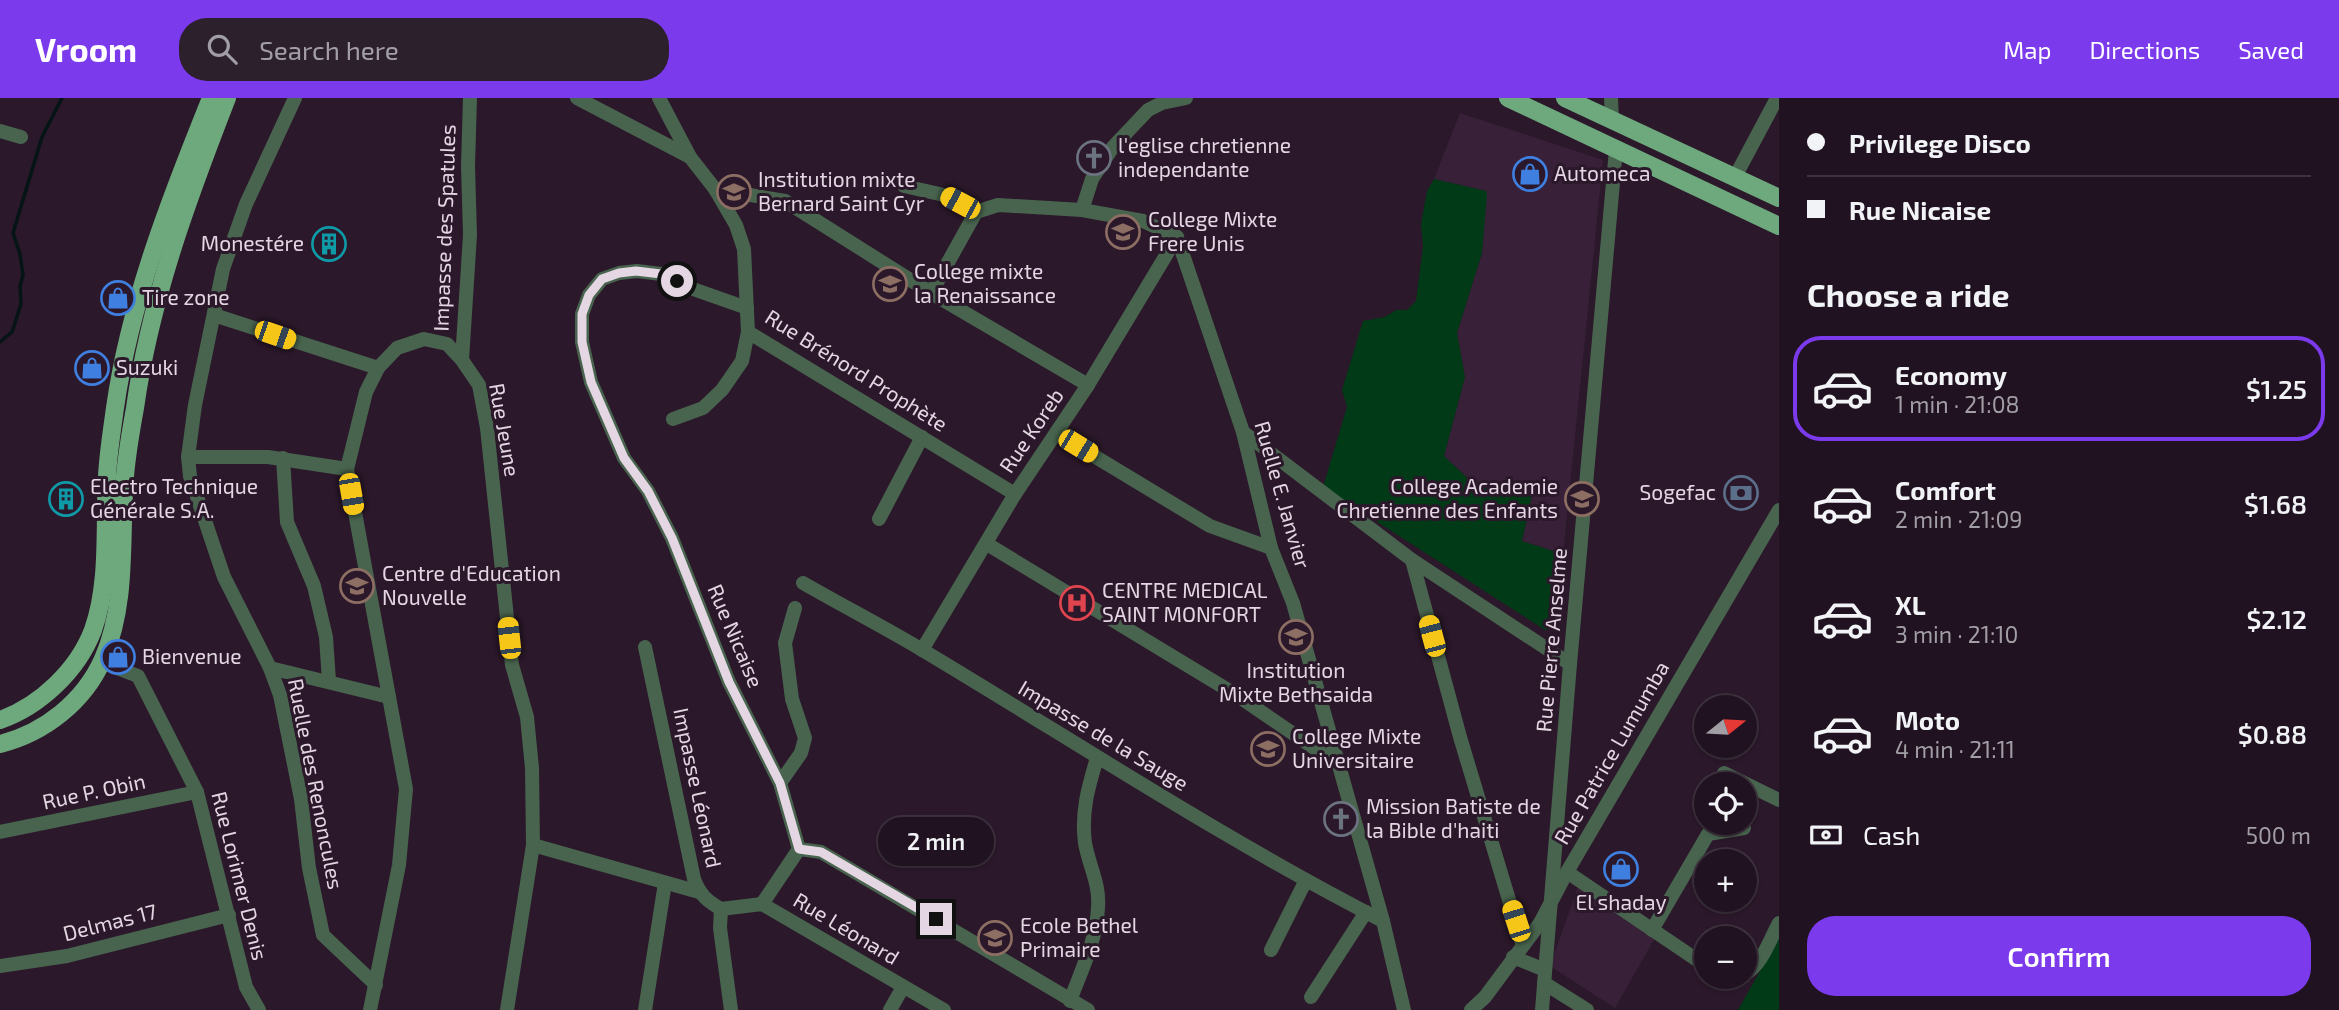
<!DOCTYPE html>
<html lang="en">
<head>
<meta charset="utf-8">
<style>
	:root { --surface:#201220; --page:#2d202d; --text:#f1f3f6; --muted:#a29ea5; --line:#3d323e; --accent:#7c3aed }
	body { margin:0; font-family:"Exo 2",sans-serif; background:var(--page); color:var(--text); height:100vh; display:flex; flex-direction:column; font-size:26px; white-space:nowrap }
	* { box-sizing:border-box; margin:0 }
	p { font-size:23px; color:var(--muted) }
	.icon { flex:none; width:38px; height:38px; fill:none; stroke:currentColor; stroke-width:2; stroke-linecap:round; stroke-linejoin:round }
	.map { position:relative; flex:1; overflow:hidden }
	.drawer { display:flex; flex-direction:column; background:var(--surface); width:560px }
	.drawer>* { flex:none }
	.top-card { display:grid; align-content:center; height:154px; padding:0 28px; background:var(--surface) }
	.needle { width:46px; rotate:72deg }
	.tools { position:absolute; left:1694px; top:597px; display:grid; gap:14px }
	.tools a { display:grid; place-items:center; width:63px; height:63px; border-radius:50%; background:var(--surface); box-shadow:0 2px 5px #0004,0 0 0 2px var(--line); font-size:35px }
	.end { position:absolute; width:32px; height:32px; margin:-16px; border:9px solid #e4d7e3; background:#111; box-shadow:0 0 0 4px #111 }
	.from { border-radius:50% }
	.bubble { position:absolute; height:49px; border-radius:24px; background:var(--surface); box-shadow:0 2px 5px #0004,0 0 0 2px var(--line); font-size:23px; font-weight:600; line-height:49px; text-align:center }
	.car { position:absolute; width:21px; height:42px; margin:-21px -10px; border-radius:9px; box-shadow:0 0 5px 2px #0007; background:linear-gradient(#f5c518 24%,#345 0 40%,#f5c518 0 76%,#345 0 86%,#f5c518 0) }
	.top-card b { display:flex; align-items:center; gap:24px; height:66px; font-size:26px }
	.top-card b+b { border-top:2px solid var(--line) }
	.top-card i { width:18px; height:18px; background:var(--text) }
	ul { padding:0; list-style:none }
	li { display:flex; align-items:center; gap:21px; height:105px; margin:0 14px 10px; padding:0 14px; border:4px solid transparent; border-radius:28px }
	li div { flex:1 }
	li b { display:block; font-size:26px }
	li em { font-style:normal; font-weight:600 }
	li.on { border-color:var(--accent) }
	li>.icon { width:63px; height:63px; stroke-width:1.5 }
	h2 { padding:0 28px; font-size:32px; line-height:84px }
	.pay { display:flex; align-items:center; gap:18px; height:77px; padding:0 28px; font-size:26px }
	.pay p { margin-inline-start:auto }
	.primary-button { display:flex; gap:14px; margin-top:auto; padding:14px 28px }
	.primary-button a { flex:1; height:80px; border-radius:28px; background:var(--accent); color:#fff; font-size:28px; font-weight:600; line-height:80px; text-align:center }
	header { display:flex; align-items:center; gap:42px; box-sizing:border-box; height:98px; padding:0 35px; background:var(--accent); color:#fff }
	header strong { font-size:33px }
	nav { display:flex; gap:38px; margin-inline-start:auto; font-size:24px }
	.search { width:490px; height:63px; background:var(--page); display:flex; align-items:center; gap:18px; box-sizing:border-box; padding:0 24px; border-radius:28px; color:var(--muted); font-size:26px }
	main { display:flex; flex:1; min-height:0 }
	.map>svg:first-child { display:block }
	.built { fill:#382138 }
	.green { fill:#003a17 }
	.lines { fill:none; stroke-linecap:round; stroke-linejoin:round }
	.stream { stroke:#051415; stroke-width:3.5 }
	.minor { stroke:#48644e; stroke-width:14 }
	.major { stroke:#6da97c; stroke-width:18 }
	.route { stroke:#e4d7e3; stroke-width:9 }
	.labels { text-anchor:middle; stroke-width:6; stroke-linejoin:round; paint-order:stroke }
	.poi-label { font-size:21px; fill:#e4d7e3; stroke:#2b182a; text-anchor:start }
	.street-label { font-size:21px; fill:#e4d7e3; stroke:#2b182a }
</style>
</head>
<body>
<header>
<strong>Vroom</strong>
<div class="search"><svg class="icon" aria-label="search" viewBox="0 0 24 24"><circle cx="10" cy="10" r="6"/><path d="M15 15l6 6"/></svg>Search here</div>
<nav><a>Map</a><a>Directions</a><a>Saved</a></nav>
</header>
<main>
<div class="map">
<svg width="1779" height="912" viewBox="0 0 1779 912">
	<rect width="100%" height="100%" fill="#2b182a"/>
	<g class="built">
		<path d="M 1460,15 L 1603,62 L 1563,456 L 1522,443 L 1532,397 L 1477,389 L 1444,358 L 1465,279 L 1457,235 L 1482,155 L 1486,93 L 1434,81 Z"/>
		<path d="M 1578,789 L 1656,838 L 1615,910 L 1550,868 Z"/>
	</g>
	<g class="green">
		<path d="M 1434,81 L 1486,93 L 1487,97 L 1482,155 L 1457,235 L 1465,279 L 1444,358 L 1477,389 L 1532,397 L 1522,443 L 1563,456 L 1550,531 L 1545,532 L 1531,523 L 1323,389 L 1347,309 L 1342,292 L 1363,223 L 1385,219 L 1396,212 L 1407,212 L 1416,203 L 1423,149 L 1421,126 L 1427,93 Z"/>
		<path d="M 1779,840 L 1779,912 L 1738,912 Z"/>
	</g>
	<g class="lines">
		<path class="stream" d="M 0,244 L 12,234 L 21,206 L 20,188 L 23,177 L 20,156 L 13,135 L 42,39 L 62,0"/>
		<g class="minor">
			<path d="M 295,0 L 246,106 L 223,171 L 195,307 L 188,359 L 190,378 L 224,479 L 270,570 L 280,597 L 301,701 L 309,770 L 323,837 L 376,887"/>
			<path d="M 577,0 L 690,59"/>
			<path d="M 659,0 L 690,59 L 715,91 L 736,127 L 744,151 L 748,234 L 1015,396"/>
			<path d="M 1611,0 L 1612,22"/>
			<path d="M 0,33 L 21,39"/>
			<path d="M 1735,79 L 1777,0"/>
			<path d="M 904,88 L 944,97 L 976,114"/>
			<path d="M 715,91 L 785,103 L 931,195 L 1088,287"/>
			<path d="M 1082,112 L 1092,81 L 1113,49 L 1148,12 L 1162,5 L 1186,0"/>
			<path d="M 1177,139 L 1243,334 L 1271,450 L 1293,505 L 1383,823 L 1404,912"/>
			<path d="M 931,195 L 976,114 L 998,107 L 1082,112 L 1143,123 L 1177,139"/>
			<path d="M 747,210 L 693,191 L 661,176 L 637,173 L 619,175 L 602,181 L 589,197 L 582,216 L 582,244 L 591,284 L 624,360 L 648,393 L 672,440 L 729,584 L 780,685 L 799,751 L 821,754 L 1088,912"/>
			<path d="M 214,217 L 378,270"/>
			<path d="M 462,262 L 470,137 L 468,68 L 470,0"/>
			<path d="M 673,321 L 703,310 L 722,292 L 742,263 L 748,234"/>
			<path d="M 1243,334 L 1412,462 L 1570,566"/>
			<path d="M 1056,335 L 1210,428 L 1271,450"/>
			<path d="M 188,359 L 268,359 L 347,371"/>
			<path d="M 283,360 L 287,424 L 314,488 L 326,539 L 329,583"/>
			<path d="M 879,421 L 922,339"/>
			<path d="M 987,446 L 1238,598 L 1339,667"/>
			<path d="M 1412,462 L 1460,639 L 1522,845"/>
			<path d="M 803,485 C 843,508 884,529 924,553 C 1076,644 1225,742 1383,823"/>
			<path d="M 645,549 L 694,781 C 700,797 707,803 721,811 L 720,830 L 731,912"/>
			<path d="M 922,552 L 1015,396 L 1088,287 L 1177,139"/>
			<path d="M 101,564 L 138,578 L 197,694 L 246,889 L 259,912"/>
			<path d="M 270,570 L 389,599"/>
			<path d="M 1724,675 L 1779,702"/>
			<path d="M 780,685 L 801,655 L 805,640 L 792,601 L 785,545 L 795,510"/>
			<path d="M 0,734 L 197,694"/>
			<path d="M 533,747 L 699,794"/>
			<path d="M 1567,774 L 1706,868"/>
			<path d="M 762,806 L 799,751"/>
			<path d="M 721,811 L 762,806 L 944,912"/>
			<path d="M 1652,832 L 1708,736 L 1744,730"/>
			<path d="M 1271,852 L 1306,782"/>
			<path d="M 1513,859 L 1545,872"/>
			<path d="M 0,868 L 67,858 L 229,817"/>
			<path d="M 1745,876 C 1762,867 1770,841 1779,825"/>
			<path d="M 1544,885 L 1587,912"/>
			<path d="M 1311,899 L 1366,814"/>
			<path d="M 1070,903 C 1081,873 1097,841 1098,809 C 1100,786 1089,768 1085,745 C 1081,714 1088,690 1097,660"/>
			<path d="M 370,912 L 399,767 L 406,691 L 347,371 L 366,294 L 378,270 L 397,250 L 424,241 L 447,246 L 462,262 L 479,287 L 487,330 L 512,567 L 527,619 L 532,670 L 533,747 L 507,912"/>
			<path d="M 645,912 L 665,785"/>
			<path d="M 890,912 L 903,889"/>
			<path d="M 1471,912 L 1485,899 L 1540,825 L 1567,774 L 1779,412"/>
			<path d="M 1542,912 L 1570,566 L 1616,51"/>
		</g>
		<g class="major">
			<path d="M 1508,0 L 1779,128"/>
			<path d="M 1565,0 L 1779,100"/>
			<path d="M 0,622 C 40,608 78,572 93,532 C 110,484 104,428 107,379 C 108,356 112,332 115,310 C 130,203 171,99 211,0"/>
			<path d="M 0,646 C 44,635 84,604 103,561 C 128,503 120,439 125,378 C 127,355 131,332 135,310 C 150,202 188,100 227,0"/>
		</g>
	</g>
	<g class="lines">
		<path class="route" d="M 677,183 L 661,176 L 636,173 L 619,175 L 602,181 L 589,197 L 582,216 L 582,244 L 591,284 L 624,360 L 648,393 L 672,440 L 729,584 L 780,685 L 799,751 L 821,754 L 936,821"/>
	</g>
	<defs>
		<g id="church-ring" transform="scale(1.75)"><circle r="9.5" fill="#2b182a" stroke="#6b7280" stroke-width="1.5"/><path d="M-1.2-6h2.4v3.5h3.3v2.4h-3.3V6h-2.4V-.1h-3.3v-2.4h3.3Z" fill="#6b7280"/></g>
		<g id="shop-ring" transform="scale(1.75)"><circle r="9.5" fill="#2b182a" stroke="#3f7fe0" stroke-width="1.5"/><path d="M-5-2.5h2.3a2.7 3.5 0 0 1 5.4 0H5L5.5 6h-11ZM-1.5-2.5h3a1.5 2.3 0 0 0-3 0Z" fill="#3f7fe0"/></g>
		<g id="school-ring" transform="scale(1.75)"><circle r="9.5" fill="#2b182a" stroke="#8d6e63" stroke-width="1.5"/><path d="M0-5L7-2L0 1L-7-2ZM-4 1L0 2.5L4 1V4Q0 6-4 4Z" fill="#8d6e63"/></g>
		<g id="building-ring" transform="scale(1.75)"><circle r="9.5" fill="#2b182a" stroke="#0f9aa8" stroke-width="1.5"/><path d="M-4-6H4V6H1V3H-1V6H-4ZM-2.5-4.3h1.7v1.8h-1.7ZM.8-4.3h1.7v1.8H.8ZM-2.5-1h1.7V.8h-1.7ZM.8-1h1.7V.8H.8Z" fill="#0f9aa8"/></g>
		<g id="bank-ring" transform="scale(1.75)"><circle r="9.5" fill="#2b182a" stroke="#5c6f8a" stroke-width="1.5"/><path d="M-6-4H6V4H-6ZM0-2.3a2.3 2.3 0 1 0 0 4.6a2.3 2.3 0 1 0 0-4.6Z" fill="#5c6f8a"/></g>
		<g id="hospital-ring" transform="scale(1.75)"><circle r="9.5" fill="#2b182a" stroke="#e0444e" stroke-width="1.5"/><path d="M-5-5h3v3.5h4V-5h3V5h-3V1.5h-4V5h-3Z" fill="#e0444e"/></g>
	</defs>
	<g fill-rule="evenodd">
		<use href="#church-ring" x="1094" y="60"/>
		<use href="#shop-ring" x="1530" y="76"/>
		<use href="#school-ring" x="734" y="94"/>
		<use href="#school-ring" x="1123" y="134"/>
		<use href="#building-ring" x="329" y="146"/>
		<use href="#school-ring" x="890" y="186"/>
		<use href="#shop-ring" x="118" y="200"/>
		<use href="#shop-ring" x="92" y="270"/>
		<use href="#bank-ring" x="1741" y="395"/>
		<use href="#building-ring" x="66" y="401"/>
		<use href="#school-ring" x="1582" y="401"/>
		<use href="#school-ring" x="357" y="488"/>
		<use href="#hospital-ring" x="1077" y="505"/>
		<use href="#school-ring" x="1296" y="539"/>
		<use href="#shop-ring" x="118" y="559"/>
		<use href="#school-ring" x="1268" y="651"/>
		<use href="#church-ring" x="1341" y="721"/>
		<use href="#shop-ring" x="1621" y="771"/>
		<use href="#school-ring" x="995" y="840"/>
	</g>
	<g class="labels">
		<g class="poi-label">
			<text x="1118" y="55">l'eglise chretienne<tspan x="1118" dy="24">independante</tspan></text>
			<text x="1554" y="83">Automeca</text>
			<text x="758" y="89">Institution mixte<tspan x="758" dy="24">Bernard Saint Cyr</tspan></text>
			<text x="1148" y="129">College Mixte<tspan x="1148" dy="24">Frere Unis</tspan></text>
			<text x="304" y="153" text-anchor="end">Monestére</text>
			<text x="914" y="181">College mixte<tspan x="914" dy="24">la Renaissance</tspan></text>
			<text x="142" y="207">Tire zone</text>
			<text x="116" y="277">Suzuki</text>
			<text x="90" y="396">Electro Technique<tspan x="90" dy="24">Générale S.A.</tspan></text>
			<text x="1558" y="396" text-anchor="end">College Academie<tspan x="1558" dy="24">Chretienne des Enfants</tspan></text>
			<text x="1716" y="402" text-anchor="end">Sogefac</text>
			<text x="382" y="483">Centre d'Education<tspan x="382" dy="24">Nouvelle</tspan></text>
			<text x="1102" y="500">CENTRE MEDICAL<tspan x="1102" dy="24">SAINT MONFORT</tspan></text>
			<text x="142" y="566">Bienvenue</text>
			<text x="1296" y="580" text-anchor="middle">Institution<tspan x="1296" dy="24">Mixte Bethsaida</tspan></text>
			<text x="1292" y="646">College Mixte<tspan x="1292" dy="24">Universitaire</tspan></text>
			<text x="1366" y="716">Mission Batiste de<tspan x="1366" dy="24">la Bible d'haiti</tspan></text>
			<text x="1621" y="812" text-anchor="middle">El shaday</text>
			<text x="1020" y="835">Ecole Bethel<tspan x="1020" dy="24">Primaire</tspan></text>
		</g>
		<g class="street-label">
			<text transform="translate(445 130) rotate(-88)" y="7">Impasse des Spatules</text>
			<text transform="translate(856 273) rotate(32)" y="7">Rue Brénord Prophète</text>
			<text transform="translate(504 332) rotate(80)" y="7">Rue Jeune</text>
			<text transform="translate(1032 333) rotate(-56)" y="7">Rue Koreb</text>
			<text transform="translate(1282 397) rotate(74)" y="7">Ruelle E. Janvier</text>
			<text transform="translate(735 538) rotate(67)" y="7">Rue Nicaise</text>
			<text transform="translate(1552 542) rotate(-85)" y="7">Rue Pierre Anselme</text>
			<text transform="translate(1103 638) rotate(31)" y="7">Impasse de la Sauge</text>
			<text transform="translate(1612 655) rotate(-60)" y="7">Rue Patrice Lumumba</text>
			<text transform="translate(315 686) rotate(79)" y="7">Ruelle des Renoncules</text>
			<text transform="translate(697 690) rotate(78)" y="7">Impasse Léonard</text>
			<text transform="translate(94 694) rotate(-12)" y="7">Rue P. Obin</text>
			<text transform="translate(239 778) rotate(76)" y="7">Rue Lorimer Denis</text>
			<text transform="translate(110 825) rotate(-14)" y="7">Delmas 17</text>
			<text transform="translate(846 831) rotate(31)" y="7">Rue Léonard</text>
		</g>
	</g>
</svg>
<div class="tools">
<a><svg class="needle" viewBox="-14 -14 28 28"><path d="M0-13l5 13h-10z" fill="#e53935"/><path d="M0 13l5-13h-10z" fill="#a29ea5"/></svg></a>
<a><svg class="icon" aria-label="locate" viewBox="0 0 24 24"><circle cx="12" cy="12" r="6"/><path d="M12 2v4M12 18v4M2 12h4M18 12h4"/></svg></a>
<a>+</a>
<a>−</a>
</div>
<i class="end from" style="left:677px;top:183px"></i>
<i class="end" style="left:936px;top:821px"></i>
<div class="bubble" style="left:878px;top:719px;width:116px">2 min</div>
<i class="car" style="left:960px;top:105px;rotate:298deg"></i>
<i class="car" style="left:275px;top:237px;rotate:109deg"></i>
<i class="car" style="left:1078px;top:348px;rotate:121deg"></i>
<i class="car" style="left:351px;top:396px;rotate:170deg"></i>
<i class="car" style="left:1432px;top:538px;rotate:345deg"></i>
<i class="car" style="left:509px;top:540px;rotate:354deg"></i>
<i class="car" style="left:1516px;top:823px;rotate:342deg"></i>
</div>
<section class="drawer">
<div class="top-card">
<b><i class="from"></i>Privilege Disco</b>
<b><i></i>Rue Nicaise</b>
</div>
<h2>Choose a ride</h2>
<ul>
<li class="on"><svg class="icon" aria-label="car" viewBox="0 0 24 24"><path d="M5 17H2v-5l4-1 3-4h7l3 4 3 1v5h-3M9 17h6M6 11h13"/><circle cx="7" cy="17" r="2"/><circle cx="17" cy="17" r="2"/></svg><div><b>Economy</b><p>1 min · 21:08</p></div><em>$1.25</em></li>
<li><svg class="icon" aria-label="car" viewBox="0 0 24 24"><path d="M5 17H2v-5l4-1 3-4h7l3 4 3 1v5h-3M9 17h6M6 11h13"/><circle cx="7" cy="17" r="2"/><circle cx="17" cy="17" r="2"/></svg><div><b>Comfort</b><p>2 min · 21:09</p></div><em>$1.68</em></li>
<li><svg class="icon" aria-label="car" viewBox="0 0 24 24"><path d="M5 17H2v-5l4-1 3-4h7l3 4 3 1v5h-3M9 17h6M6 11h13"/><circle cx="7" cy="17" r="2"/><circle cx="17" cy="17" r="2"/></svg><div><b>XL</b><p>3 min · 21:10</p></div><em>$2.12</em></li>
<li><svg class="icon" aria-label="car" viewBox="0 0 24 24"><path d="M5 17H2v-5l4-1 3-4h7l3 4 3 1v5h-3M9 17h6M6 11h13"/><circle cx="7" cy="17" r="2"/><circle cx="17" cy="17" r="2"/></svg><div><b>Moto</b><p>4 min · 21:11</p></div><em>$0.88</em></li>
</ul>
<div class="pay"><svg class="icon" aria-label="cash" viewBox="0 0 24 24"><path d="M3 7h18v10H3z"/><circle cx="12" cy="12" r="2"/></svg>Cash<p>500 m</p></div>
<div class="primary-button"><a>Confirm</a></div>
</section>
</main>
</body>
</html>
